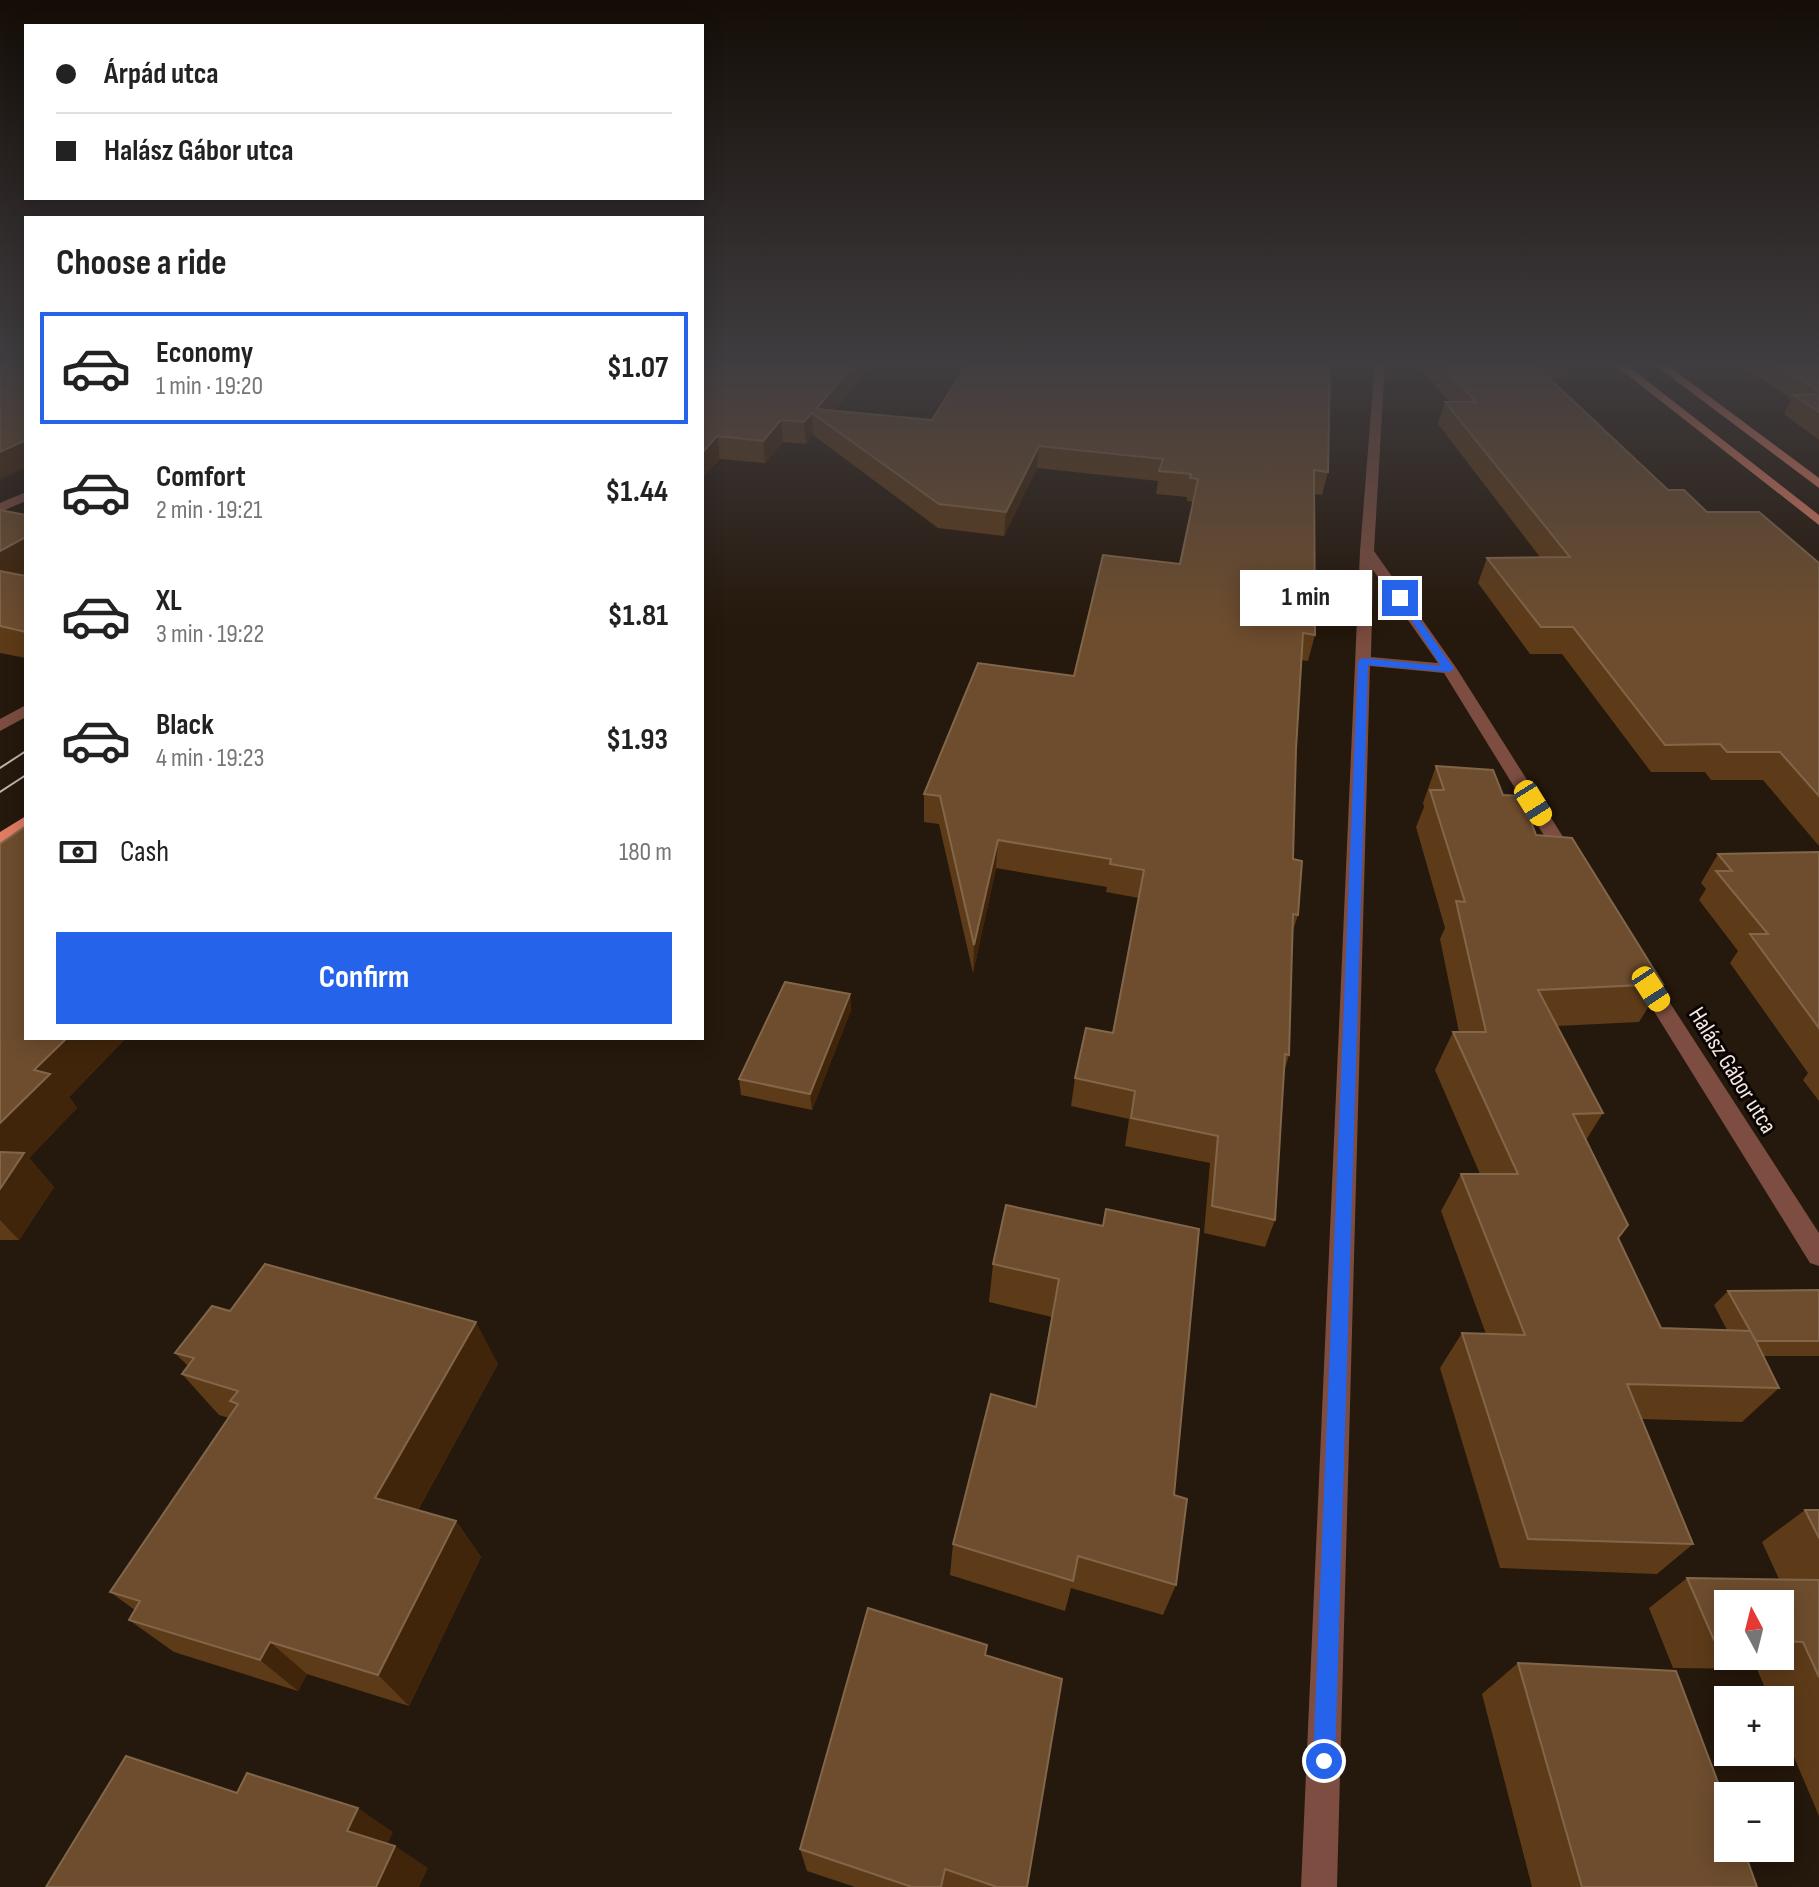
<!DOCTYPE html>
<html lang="en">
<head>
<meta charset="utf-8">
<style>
	:root { --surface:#fff; --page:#f6f6f6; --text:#222; --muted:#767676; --line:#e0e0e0; --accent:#2563eb }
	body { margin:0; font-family:"Sofia Sans Condensed",sans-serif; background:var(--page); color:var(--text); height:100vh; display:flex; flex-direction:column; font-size:30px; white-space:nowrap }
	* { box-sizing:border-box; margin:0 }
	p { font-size:26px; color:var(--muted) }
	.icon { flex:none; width:44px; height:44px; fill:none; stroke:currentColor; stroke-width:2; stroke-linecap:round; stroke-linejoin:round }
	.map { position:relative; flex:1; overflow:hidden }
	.sheet { position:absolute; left:24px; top:216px; width:680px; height:824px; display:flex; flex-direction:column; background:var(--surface); border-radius:0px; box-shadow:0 4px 20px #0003 }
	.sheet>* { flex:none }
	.guide { position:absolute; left:24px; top:24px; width:680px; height:176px; border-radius:0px; box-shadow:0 4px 20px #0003; display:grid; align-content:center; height:176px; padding:0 32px; background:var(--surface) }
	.needle { width:52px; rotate:353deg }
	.buttons { position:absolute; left:1714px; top:1590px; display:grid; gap:16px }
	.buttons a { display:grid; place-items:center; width:80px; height:80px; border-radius:0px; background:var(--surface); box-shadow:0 4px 20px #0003; font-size:40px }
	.end { position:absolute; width:36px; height:36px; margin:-18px; border:10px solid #2563eb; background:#fff; box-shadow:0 0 0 4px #fff }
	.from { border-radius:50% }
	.bubble { position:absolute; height:56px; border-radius:0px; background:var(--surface); box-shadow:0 4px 20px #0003; font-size:26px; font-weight:700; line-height:56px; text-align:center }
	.car { position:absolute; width:24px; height:48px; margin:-24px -12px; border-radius:10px; box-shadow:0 0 6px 2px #0007; background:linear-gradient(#f5c518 24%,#345 0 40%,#f5c518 0 76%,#345 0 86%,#f5c518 0) }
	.guide b { display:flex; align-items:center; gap:28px; height:76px; font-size:30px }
	.guide b+b { border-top:2px solid var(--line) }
	.guide i { width:20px; height:20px; background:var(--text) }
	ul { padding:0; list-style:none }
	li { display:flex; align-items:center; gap:24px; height:112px; margin:0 16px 12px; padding:0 16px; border:4px solid transparent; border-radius:0px }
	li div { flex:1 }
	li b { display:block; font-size:30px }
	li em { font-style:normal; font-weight:700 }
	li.active { border-color:var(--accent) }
	li>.icon { width:72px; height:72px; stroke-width:1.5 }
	h2 { padding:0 32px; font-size:36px; line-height:96px }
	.pay { display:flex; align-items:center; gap:20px; height:88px; padding:0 32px; font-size:30px }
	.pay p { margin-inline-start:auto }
	.cta { display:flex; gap:16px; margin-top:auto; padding:16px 32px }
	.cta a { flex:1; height:92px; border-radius:0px; background:var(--accent); color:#fff; font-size:32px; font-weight:700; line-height:92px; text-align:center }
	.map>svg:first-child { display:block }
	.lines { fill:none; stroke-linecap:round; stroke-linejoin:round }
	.minor { fill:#7c4d40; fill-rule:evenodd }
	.major { fill:#df7c62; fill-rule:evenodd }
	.tram { stroke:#bfb4ac; stroke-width:2 }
	.wall { fill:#5e3b18; fill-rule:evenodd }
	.shaded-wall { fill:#41250a }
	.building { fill:#6e4d2e; stroke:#82664a; stroke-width:2 }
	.route { fill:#2563eb }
	.labels { text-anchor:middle; stroke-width:6; stroke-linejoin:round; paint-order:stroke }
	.street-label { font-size:24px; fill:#f1e7e0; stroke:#0a0502 }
</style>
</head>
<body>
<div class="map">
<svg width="1819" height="1887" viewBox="0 0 1819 1887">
	<rect width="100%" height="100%" fill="#25180c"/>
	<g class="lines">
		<g class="minor">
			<path d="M 1375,362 L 1385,362 L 1374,551 L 1457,669 L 1577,859 L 1575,863 L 1561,863 L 1444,673 L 1370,666 L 1337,1887 L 1301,1887 L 1360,551 ZM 1373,570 L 1438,663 L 1371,657 Z"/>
			<path d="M 26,492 L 26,501 L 0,512 L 0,503 Z"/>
			<path d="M 26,705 L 26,717 L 0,731 L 0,719 Z"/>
			<path d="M 1641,967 L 1648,969 L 1819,1233 L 1819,1266 L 1810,1263 L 1634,979 L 1631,974 L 1634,969 Z"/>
		</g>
		<g class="major">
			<path d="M 1611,362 L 1623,362 L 1819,515 L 1819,525 Z"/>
			<path d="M 1651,362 L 1663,362 L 1819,478 L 1819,488 Z"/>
			<path d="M 26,816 L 26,830 L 0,846 L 0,832 Z"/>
		</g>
		<g class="tram">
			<path d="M 0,768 L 26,751"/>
			<path d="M 0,792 L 26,775"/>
		</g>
	</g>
	<g class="wall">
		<path d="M 705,362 L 874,362 L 834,411 L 1328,472 L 1322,495 L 1314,494 L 1315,635 L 1308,661 L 1301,660 L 1296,749 L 1293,859 L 1298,915 L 1292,934 L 1289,1055 L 1284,1072 L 1275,1220 L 1265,1247 L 1204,1233 L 1210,1163 L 1125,1146 L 1129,1119 L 1071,1106 L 1075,1078 L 1113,1033 L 1139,898 L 1106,892 L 1107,887 L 996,868 L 973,973 L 939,824 L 924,822 L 924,794 L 1074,676 L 1180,564 L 1193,502 L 1187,501 L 1187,497 L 1156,494 L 1158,481 L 1037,468 L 1004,536 L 938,528 L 813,435 L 806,444 L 783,442 L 765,463 L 720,459 L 702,478 L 702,364 Z"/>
		<path d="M 1416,362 L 1570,362 L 1564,378 L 1549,378 L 1668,490 L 1707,512 L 1819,563 L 1819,846 L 1763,780 L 1711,780 L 1705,772 L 1651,772 L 1562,654 L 1530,654 L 1478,583 L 1487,558 L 1540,557 L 1438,424 L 1445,402 L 1449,402 Z"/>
		<path d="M 1746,362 L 1819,362 L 1819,440 L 1784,414 L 1791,399 L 1744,366 Z"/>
		<path d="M 0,510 L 23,576 L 26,576 L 26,658 L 0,653 Z"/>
		<path d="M 1436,766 L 1503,795 L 1663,984 L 1639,1022 L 1557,1026 L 1603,1113 L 1586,1140 L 1618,1238 L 1661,1328 L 1727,1330 L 1714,1305 L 1728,1291 L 1819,1290 L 1819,1356 L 1763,1356 L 1779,1388 L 1742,1422 L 1642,1419 L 1693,1544 L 1657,1574 L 1500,1568 L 1440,1368 L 1462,1333 L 1486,1334 L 1441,1211 L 1461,1174 L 1480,1174 L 1435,1070 L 1453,1032 L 1459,1032 L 1440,939 L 1445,928 L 1416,827 L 1424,807 L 1423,803 Z"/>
		<path d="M 0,844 L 26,1038 L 126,1038 L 69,1097 L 77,1108 L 29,1158 L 54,1187 L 19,1240 L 0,1240 Z"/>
		<path d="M 1819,852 L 1819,1101 L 1803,1080 L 1808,1073 L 1730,963 L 1738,951 L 1699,900 L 1706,889 L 1701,883 L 1718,854 Z"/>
		<path d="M 850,994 L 851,1010 L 812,1110 L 741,1095 L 739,1079 Z"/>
		<path d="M 1103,1226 L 1174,1495 L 1176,1585 L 1163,1615 L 1071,1588 L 1065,1611 L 950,1575 L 953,1544 L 1036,1407 L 1052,1317 L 989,1302 L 993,1264 Z"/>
		<path d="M 230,1311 L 498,1364 L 418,1510 L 456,1521 L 481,1557 L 409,1706 L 307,1674 L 298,1691 L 174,1652 L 129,1620 L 135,1610 L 110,1592 L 229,1418 L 219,1415 L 182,1374 L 188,1366 L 175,1353 Z"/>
		<path d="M 1805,1510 L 1819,1510 L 1819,1816 L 1780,1724 L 1780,1700 L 1770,1700 L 1757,1669 L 1673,1668 L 1649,1608 L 1687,1578 L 1779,1579 L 1762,1542 ZM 1728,1604 L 1780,1604 L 1780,1656 L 1728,1656 Z"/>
		<path d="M 986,1655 L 1027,1887 L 855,1887 L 807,1871 L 800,1849 Z"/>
		<path d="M 1518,1663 L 1757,1887 L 1532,1887 L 1482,1694 Z"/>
	</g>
	<g class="shaded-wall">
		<path d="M 856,362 L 874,362 L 824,422 L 816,409 Z"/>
		<path d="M 812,413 L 813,435 L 806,444 L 804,422 Z"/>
		<path d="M 781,420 L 783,442 L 765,463 L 763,441 Z"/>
		<path d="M 717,436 L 720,459 L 702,478 L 702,453 Z"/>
		<path d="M 26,440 L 26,467 L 0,480 L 0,452 Z"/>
		<path d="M 1039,446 L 1037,468 L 1004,536 L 1006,512 Z"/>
		<path d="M 26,537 L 26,574 L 0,588 L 0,551 Z"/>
		<path d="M 998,840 L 996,868 L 973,973 L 974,945 Z"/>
		<path d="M 850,994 L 851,1010 L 812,1110 L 810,1094 Z"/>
		<path d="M 67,1038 L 126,1038 L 69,1097 L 77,1108 L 29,1158 L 54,1187 L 19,1240 L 0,1220 L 0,1123 L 34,1070 Z"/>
		<path d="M 476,1322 L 498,1364 L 404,1535 L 375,1498 Z"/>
		<path d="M 456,1521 L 481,1557 L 409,1706 L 378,1675 Z"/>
		<path d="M 270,1642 L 307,1674 L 298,1691 L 260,1660 Z"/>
		<path d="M 358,1808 L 393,1832 L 383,1854 L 347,1831 Z"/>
		<path d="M 395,1846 L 428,1868 L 419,1887 L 376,1887 Z"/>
	</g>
	<g class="building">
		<path d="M 0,362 L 26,362 L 26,440 L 0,452 Z"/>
		<path d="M 705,362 L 856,362 L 816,409 L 932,420 L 968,362 L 1330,362 L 1328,472 L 1314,470 L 1315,635 L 1303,633 L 1296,749 L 1293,859 L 1302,861 L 1298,915 L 1293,914 L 1289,1055 L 1285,1054 L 1275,1220 L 1212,1206 L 1218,1136 L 1131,1118 L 1135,1091 L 1075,1078 L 1086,1028 L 1113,1033 L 1144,870 L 1110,864 L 1111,859 L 998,840 L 974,945 L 940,796 L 924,794 L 978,663 L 1074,676 L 1103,555 L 1180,564 L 1198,479 L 1190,478 L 1191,474 L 1159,471 L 1163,459 L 1039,446 L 1006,512 L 939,504 L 812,413 L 804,422 L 781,420 L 763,441 L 717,436 L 702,453 L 702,364 Z"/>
		<path d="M 1440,362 L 1532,362 L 1668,490 L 1684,490 L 1707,512 L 1759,512 L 1819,563 L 1819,796 L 1780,752 L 1727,752 L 1720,744 L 1665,745 L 1573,627 L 1541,627 L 1487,558 L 1570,557 L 1445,402 L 1476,402 Z"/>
		<path d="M 1775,362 L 1819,362 L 1819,392 Z"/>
		<path d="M 1819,394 L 1819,412 L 1793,395 Z"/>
		<path d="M 0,510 L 26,515 L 26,537 L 0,551 Z"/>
		<path d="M 0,571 L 26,576 L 26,632 L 0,626 Z"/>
		<path d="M 1436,766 L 1493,770 L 1503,795 L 1522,796 L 1536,835 L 1572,838 L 1663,984 L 1538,990 L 1603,1113 L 1573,1114 L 1628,1225 L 1618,1238 L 1661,1328 L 1751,1331 L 1779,1388 L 1627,1384 L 1693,1544 L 1528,1539 L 1462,1333 L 1525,1335 L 1461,1174 L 1518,1174 L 1453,1032 L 1486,1032 L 1456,901 L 1465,902 L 1430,790 L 1444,790 Z"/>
		<path d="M 26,826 L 26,1038 L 67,1038 L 34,1070 L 50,1074 L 0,1123 L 0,844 Z"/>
		<path d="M 1819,852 L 1819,1028 L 1750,934 L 1768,934 L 1716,871 L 1732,871 L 1718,854 Z"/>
		<path d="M 785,982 L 850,994 L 810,1094 L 739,1079 Z"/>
		<path d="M 0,1152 L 24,1153 L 0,1189 Z"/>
		<path d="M 1006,1205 L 1103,1226 L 1106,1209 L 1199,1229 L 1174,1495 L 1187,1499 L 1176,1585 L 1078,1556 L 1073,1581 L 953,1544 L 991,1394 L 1036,1407 L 1059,1279 L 993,1264 Z"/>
		<path d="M 265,1264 L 476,1322 L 375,1498 L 456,1521 L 378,1675 L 270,1642 L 260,1660 L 129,1620 L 140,1601 L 110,1592 L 238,1404 L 230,1401 L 238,1391 L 182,1374 L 194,1358 L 175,1353 L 212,1306 L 230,1311 Z"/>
		<path d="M 1819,1290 L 1819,1341 L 1756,1341 L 1728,1291 Z"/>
		<path d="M 1805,1510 L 1819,1510 L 1819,1538 Z"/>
		<path d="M 1687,1578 L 1819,1580 L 1819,1677 L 1803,1642 L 1780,1641 L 1780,1604 L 1728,1604 L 1728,1640 L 1714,1640 Z"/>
		<path d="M 868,1608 L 987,1645 L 985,1655 L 1062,1679 L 1027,1887 L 997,1887 L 945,1869 L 941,1887 L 912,1887 L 800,1849 Z"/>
		<path d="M 1518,1663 L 1676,1671 L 1728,1809 L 1728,1848 L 1743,1848 L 1757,1887 L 1582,1887 Z"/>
		<path d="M 126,1756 L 237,1793 L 247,1773 L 358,1808 L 347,1831 L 395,1846 L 376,1887 L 46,1887 Z"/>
	</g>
	<linearGradient id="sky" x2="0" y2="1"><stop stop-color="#140d07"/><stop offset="0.58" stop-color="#403d40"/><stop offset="1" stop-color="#403d40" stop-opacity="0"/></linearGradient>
	<rect width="1819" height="626" fill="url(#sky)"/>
	<path class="route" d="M 1396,596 L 1403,596 L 1454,669 L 1449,672 L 1368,665 L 1335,1761 L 1332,1769 L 1324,1772 L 1316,1769 L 1313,1761 L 1358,661 L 1363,658 L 1441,666 Z"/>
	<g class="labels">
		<g class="street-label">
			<text transform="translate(1733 1070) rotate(58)" y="8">Halász Gábor utca</text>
		</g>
	</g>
</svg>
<div class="buttons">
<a><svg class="needle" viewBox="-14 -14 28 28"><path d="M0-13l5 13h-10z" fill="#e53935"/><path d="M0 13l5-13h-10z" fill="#767676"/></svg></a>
<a>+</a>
<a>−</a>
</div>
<i class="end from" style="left:1324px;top:1761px"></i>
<i class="end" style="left:1400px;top:598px"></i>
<div class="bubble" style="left:1240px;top:570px;width:132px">1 min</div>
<i class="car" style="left:1533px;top:803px;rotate:148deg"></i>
<i class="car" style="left:1651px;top:989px;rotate:147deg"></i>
<div class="guide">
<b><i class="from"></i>Árpád utca</b>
<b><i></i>Halász Gábor utca</b>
</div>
<section class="sheet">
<h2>Choose a ride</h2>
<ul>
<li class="active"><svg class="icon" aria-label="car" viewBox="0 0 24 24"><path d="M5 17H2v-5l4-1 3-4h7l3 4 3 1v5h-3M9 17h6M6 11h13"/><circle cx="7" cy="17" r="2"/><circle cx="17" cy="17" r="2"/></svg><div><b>Economy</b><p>1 min · 19:20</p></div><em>$1.07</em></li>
<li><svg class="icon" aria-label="car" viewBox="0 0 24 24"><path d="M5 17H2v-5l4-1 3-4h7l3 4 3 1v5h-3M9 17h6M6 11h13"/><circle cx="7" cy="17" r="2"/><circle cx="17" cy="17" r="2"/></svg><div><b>Comfort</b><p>2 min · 19:21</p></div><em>$1.44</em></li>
<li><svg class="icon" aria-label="car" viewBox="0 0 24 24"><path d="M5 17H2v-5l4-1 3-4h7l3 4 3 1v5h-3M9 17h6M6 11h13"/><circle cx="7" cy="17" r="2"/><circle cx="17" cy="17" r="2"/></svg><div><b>XL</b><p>3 min · 19:22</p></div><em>$1.81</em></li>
<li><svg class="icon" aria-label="car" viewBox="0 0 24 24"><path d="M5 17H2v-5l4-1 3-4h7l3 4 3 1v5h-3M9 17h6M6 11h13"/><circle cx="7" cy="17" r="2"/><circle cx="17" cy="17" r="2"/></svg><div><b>Black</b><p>4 min · 19:23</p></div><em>$1.93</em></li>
</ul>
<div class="pay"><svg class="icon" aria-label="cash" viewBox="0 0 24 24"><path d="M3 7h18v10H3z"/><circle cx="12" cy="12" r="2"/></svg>Cash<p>180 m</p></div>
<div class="cta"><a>Confirm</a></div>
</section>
</div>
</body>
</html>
